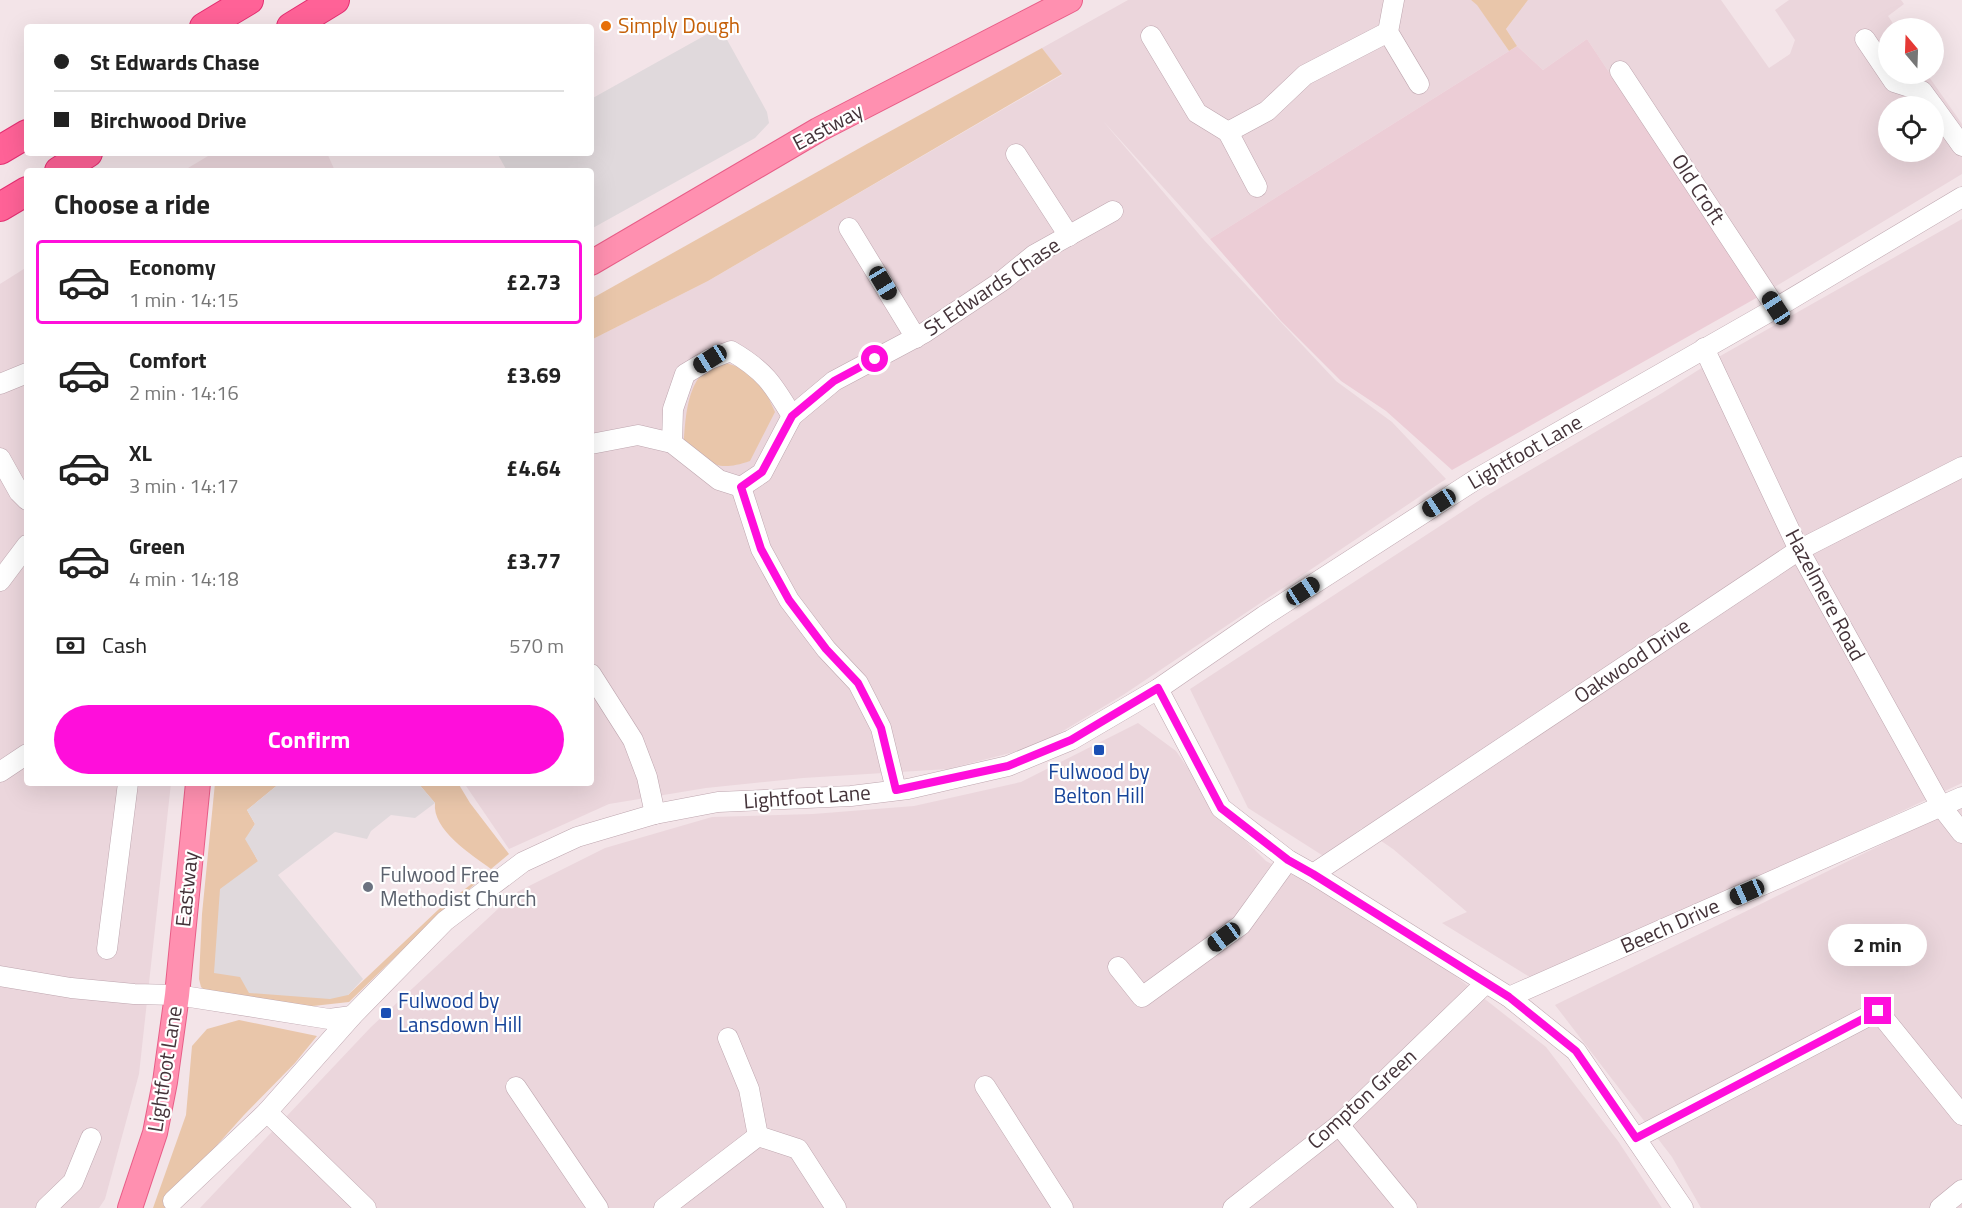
<!DOCTYPE html>
<html lang="en">
<head>
<meta charset="utf-8">
<style>
	:root { --surface:#fff; --page:#f2f2f2; --text:#222; --muted:#767676; --line:#e0e0e0; --accent:#ff0edb }
	body { margin:0; font-family:"Titillium Web",sans-serif; background:var(--page); color:var(--text); height:100vh; display:flex; flex-direction:column; font-size:22px; white-space:nowrap }
	* { box-sizing:border-box; margin:0 }
	p { font-size:20px; color:var(--muted) }
	.icon { flex:none; width:33px; height:33px; fill:none; stroke:currentColor; stroke-width:2; stroke-linecap:round; stroke-linejoin:round }
	.map { position:relative; flex:1; overflow:hidden }
	.details { position:absolute; left:24px; top:168px; width:570px; height:618px; display:flex; flex-direction:column; background:var(--surface); border-radius:6px; box-shadow:0 6px 24px #0002 }
	.details>* { flex:none }
	.banner { position:absolute; left:24px; top:24px; width:570px; height:132px; border-radius:6px; box-shadow:0 6px 24px #0002; display:grid; align-content:center; height:132px; padding:0 30px; background:var(--surface) }
	.needle { width:39px; rotate:341deg }
	.buttons { position:absolute; left:1878px; top:18px; display:grid; gap:12px }
	.buttons a { display:grid; place-items:center; width:66px; height:66px; border-radius:50%; background:var(--surface); box-shadow:0 6px 24px #0002; font-size:30px }
	.end { position:absolute; width:27px; height:27px; margin:-14px; border:8px solid #ff0edb; background:#fff; box-shadow:0 0 0 3px #fff }
	.from { border-radius:50% }
	.bubble { position:absolute; height:42px; border-radius:21px; background:var(--surface); box-shadow:0 6px 24px #0002; font-size:20px; font-weight:700; line-height:42px; text-align:center }
	.car { position:absolute; width:18px; height:36px; margin:-18px -9px; border-radius:8px; box-shadow:0 0 4px 2px #0007; background:linear-gradient(#222 24%,#8ab4d8 0 40%,#222 0 76%,#8ab4d8 0 86%,#222 0) }
	.banner b { display:flex; align-items:center; gap:21px; height:57px; font-size:22px }
	.banner b+b { border-top:2px solid var(--line) }
	.banner i { width:15px; height:15px; background:var(--text) }
	ul { padding:0; list-style:none }
	li { display:flex; align-items:center; gap:18px; height:84px; margin:0 12px 9px; padding:0 18px; border:3px solid transparent; border-radius:6px }
	li div { flex:1 }
	li b { display:block; font-size:22px }
	li em { font-style:normal; font-weight:700 }
	li.current { border-color:var(--accent) }
	li>.icon { width:54px; height:54px; stroke-width:1.5 }
	h2 { padding:0 30px; font-size:27px; line-height:72px }
	.pay { display:flex; align-items:center; gap:15px; height:66px; padding:0 30px; font-size:22px }
	.pay p { margin-inline-start:auto }
	.button { display:flex; gap:12px; margin-top:auto; padding:12px 30px }
	.button a { flex:1; height:69px; border-radius:36px; background:var(--accent); color:#fff; font-size:24px; font-weight:700; line-height:69px; text-align:center }
	.map>svg:first-child { display:block }
	.residential { fill:#ebd6dc; fill-rule:evenodd }
	.education { fill:#eccdd6 }
	.green { fill:#e9c6aa }
	.parking { fill:#e0d9dc }
	.lines { fill:none; stroke-linecap:round; stroke-linejoin:round }
	.minor-casing { stroke:#bea6af; stroke-width:21 }
	.major-casing { stroke:#e85d87; stroke-width:26 }
	.highway-casing { stroke:#e32e71; stroke-width:30 }
	.minor { stroke:#fff; stroke-width:20 }
	.major { stroke:#ff90b0; stroke-width:24 }
	.highway { stroke:#ff6297; stroke-width:28 }
	.route { stroke:#ff0edb; stroke-width:8 }
	.food-dot { fill:#e8710a; stroke:#fff; stroke-width:2 }
	.transit-dot { fill:#1a4fb4; stroke:#fff; stroke-width:2 }
	.worship-dot { fill:#6b7280; stroke:#fff; stroke-width:2 }
	.labels { text-anchor:middle; stroke-width:4.5; stroke-linejoin:round; paint-order:stroke }
	.food-label { font-size:21px; fill:#c56008; stroke:#fff; text-anchor:start }
	.street-label { font-size:21px; fill:#45343a; stroke:#fff }
	.transit-label { font-size:21px; fill:#164399; stroke:#fff }
	.worship-label { font-size:21px; fill:#5b616d; stroke:#fff; text-anchor:start }
</style>
</head>
<body>
<div class="map">
<svg width="1962" height="1208" viewBox="0 0 1962 1208">
	<rect width="100%" height="100%" fill="#f3e4e8"/>
	<g class="residential">
		<path d="M 1128,0 L 1471,0 L 1477,4 L 1509,51 L 1210,239 L 1103,121 L 1204,240 L 1336,381 L 1392,422 L 1446,479 L 1123,695 L 1038,746 L 948,769 L 803,778 L 706,788 L 609,804 L 509,849 L 464,783 L 591,783 L 591,340 L 708,281 L 1062,75 L 1042,48 Z"/>
		<path d="M 1528,0 L 1721,0 L 1769,68 L 1790,54 L 1795,40 L 1775,10 L 1789,0 L 1901,0 L 1904,4 L 1888,16 L 1896,28 L 1888,28 L 1888,74 L 1927,74 L 1962,124 L 1962,174 L 1758,297 L 1587,39 L 1543,70 L 1517,46 L 1506,29 ZM 1888,106 L 1934,106 L 1934,152 L 1888,152 Z"/>
		<path d="M 213,153 L 327,153 L 335,171 L 183,171 Z"/>
		<path d="M 1962,219 L 1962,783 L 1719,897 L 1533,979 L 1442,923 L 1467,912 L 1393,849 L 1362,828 L 1325,857 L 1248,808 L 1190,689 L 1486,496 L 1662,393 L 1722,355 Z"/>
		<path d="M 27,267 L 27,783 L 171,783 L 139,1074 L 105,1199 L 99,1208 L 0,1208 L 0,284 Z"/>
		<path d="M 1138,723 L 1176,751 L 1221,816 L 1266,861 L 1327,893 L 1449,971 L 1546,1047 L 1618,1141 L 1662,1208 L 200,1208 L 371,1027 L 515,893 L 605,848 L 712,817 L 813,814 L 914,806 L 1021,782 Z"/>
		<path d="M 1962,808 L 1962,1208 L 1701,1208 L 1672,1157 L 1555,1005 L 1930,821 Z"/>
	</g>
	<path class="education" d="M 1587,39 L 1758,297 L 1452,470 L 1386,411 L 1341,381 L 1281,321 L 1210,239 L 1517,46 L 1543,70 Z"/>
	<g class="green">
		<path d="M 1471,0 L 1528,0 L 1506,29 L 1517,46 L 1509,51 L 1477,5 Z"/>
		<path d="M 1042,48 L 1062,74 L 708,281 L 591,340 L 591,299 L 865,145 Z"/>
		<path d="M 726,363 C 759,373 761,381 775,412 L 750,461 C 715,473 709,463 684,440 C 686,411 689,365 726,363 Z"/>
		<path d="M 215,783 L 280,783 L 247,810 L 255,824 L 246,839 L 258,861 L 348,995 L 439,909 L 474,882 L 475,884 L 424,929 L 349,1002 L 304,1007 L 210,995 L 201,987 L 199,979 L 202,914 Z"/>
		<path d="M 418,783 L 458,783 L 470,803 L 509,854 L 491,869 C 471,854 432,830 435,803 Z"/>
		<path d="M 239,1020 L 317,1036 L 295,1063 L 244,1115 L 165,1203 L 165,1208 L 153,1208 L 186,1115 L 192,1046 L 207,1029 Z"/>
	</g>
	<g class="parking">
		<path d="M 720,27 L 767,112 L 769,123 L 755,138 L 591,229 L 591,171 L 507,171 L 497,153 L 591,153 L 591,99 Z"/>
		<path d="M 280,783 L 295,783 L 298,786 L 303,783 L 418,783 L 435,803 L 415,818 L 391,815 L 371,831 L 367,839 L 335,832 L 278,875 L 363,979 L 348,995 L 330,999 L 249,993 L 240,977 L 214,973 L 220,889 L 258,861 L 245,839 L 255,824 L 247,810 Z"/>
	</g>
	<g class="lines">
		<g class="minor-casing">
			<g id="minor">
				<path d="M 1394,0 L 1388,32 L 1419,84"/>
				<path d="M 1151,36 L 1197,113 L 1228,132 L 1267,111 L 1305,75 L 1388,32"/>
				<path d="M 1865,39 L 1894,82 L 1922,91 L 1933,106"/>
				<path d="M 1620,71 L 1776,308"/>
				<path d="M 1934,107 L 1962,146"/>
				<path d="M 1228,132 L 1257,187"/>
				<path d="M 1016,154 L 1069,236"/>
				<path d="M 849,228 L 916,338"/>
				<path d="M 1704,348 L 1799,550 L 1941,806 L 1962,833"/>
				<path d="M 0,384 L 27,373"/>
				<path d="M 672,443 L 673,409 L 685,374 L 710,359 L 731,351 C 764,370 773,384 792,416"/>
				<path d="M 591,444 L 638,435 L 672,443 L 719,480 L 741,487 L 762,473 L 792,416 L 834,381 L 924,333 L 1002,281 L 1034,255 L 1113,211"/>
				<path d="M 0,458 L 19,492 L 27,500"/>
				<path d="M 741,487 L 761,549 L 789,600 L 826,649 L 858,683 L 881,728 L 896,790"/>
				<path d="M 0,581 L 27,545"/>
				<path d="M 591,674 L 633,740 L 647,777 L 655,814"/>
				<path d="M 1158,689 L 1221,808 L 1288,860 L 1313,874 L 1509,997 L 1576,1051 L 1683,1208"/>
				<path d="M 0,772 L 27,754"/>
				<path d="M 1313,874 L 1799,550 L 1962,467"/>
				<path d="M 107,949 L 128,783"/>
				<path d="M 1118,967 L 1142,997 L 1241,925 L 1288,860"/>
				<path d="M 0,976 L 71,988 L 134,994 L 177,995 L 329,1019 L 352,1016"/>
				<path d="M 1509,997 L 1962,797"/>
				<path d="M 728,1038 L 749,1089 L 758,1136"/>
				<path d="M 985,1086 L 1063,1208"/>
				<path d="M 516,1087 L 598,1208"/>
				<path d="M 267,1112 L 366,1208"/>
				<path d="M 1339,1125 L 1407,1208"/>
				<path d="M 758,1136 L 798,1149 L 836,1208"/>
				<path d="M 1636,1138 L 1878,1011 L 1962,1115"/>
				<path d="M 173,1201 L 267,1112 L 352,1016 L 445,921 L 523,862 L 577,837 L 655,814 L 718,802 L 851,796 L 908,789 L 1008,766 L 1071,740 L 1158,689 L 1264,616 L 1478,478 L 1776,308 L 1962,197"/>
				<path d="M 46,1208 L 73,1182 L 91,1138"/>
				<path d="M 664,1208 L 758,1136"/>
				<path d="M 1233,1208 L 1339,1125 L 1486,983"/>
				<path d="M 1940,1208 L 1962,1190"/>
			</g>
		</g>
		<g class="major-casing">
			<g id="major">
				<path d="M 591,263 L 818,130 L 1070,0"/>
				<path d="M 130,1208 L 155,1133 L 165,1082 L 177,995 L 198,783"/>
			</g>
		</g>
		<g class="highway-casing">
			<g id="highway">
				<path d="M 204,27 L 249,0"/>
				<path d="M 291,27 L 335,0"/>
				<path d="M 0,150 L 27,134"/>
				<path d="M 59,171 L 88,153"/>
				<path d="M 0,207 L 27,191"/>
			</g>
		</g>
		<use href="#minor" class="minor"/>
		<use href="#major" class="major"/>
		<use href="#highway" class="highway"/>
	</g>
	<g class="lines">
		<path class="route" d="M 875,359 L 834,381 L 792,416 L 762,472 L 741,487 L 761,549 L 789,600 L 826,649 L 858,683 L 881,728 L 896,790 L 1008,766 L 1071,740 L 1158,688 L 1221,808 L 1288,860 L 1313,874 L 1509,997 L 1576,1051 L 1636,1138 L 1878,1011"/>
	</g>
	<circle class="food-dot" cx="606" cy="26" r="6"/>
	<g class="transit-dot">
		<rect x="1093" y="744" width="12" height="12" rx="3"/>
		<rect x="380" y="1007" width="12" height="12" rx="3"/>
	</g>
	<circle class="worship-dot" cx="368" cy="887" r="6"/>
	<g class="labels">
		<g class="food-label">
			<text x="618" y="33">Simply Dough</text>
		</g>
		<g class="street-label">
			<text transform="translate(828 127) rotate(-28)" y="7">Eastway</text>
			<text transform="translate(1698 189) rotate(57)" y="7">Old Croft</text>
			<text transform="translate(992 287) rotate(-34)" y="7">St Edwards Chase</text>
			<text transform="translate(1525 452) rotate(-30)" y="7">Lightfoot Lane</text>
			<text transform="translate(1825 595) rotate(62)" y="7">Hazelmere Road</text>
			<text transform="translate(1632 661) rotate(-34)" y="7">Oakwood Drive</text>
			<text transform="translate(807 797) rotate(-4)" y="7">Lightfoot Lane</text>
			<text transform="translate(187 889) rotate(-84)" y="7">Eastway</text>
			<text transform="translate(1670 926) rotate(-24)" y="7">Beech Drive</text>
			<text transform="translate(165 1069) rotate(-81)" y="7">Lightfoot Lane</text>
			<text transform="translate(1362 1099) rotate(-42)" y="7">Compton Green</text>
		</g>
		<g class="transit-label">
			<text x="1099" y="779">Fulwood by<tspan x="1099" dy="24">Belton Hill</tspan></text>
			<text x="398" y="1008" text-anchor="start">Fulwood by<tspan x="398" dy="24">Lansdown Hill</tspan></text>
		</g>
		<g class="worship-label">
			<text x="380" y="882">Fulwood Free<tspan x="380" dy="24">Methodist Church</tspan></text>
		</g>
	</g>
</svg>
<div class="buttons">
<a><svg class="needle" viewBox="-14 -14 28 28"><path d="M0-13l5 13h-10z" fill="#e53935"/><path d="M0 13l5-13h-10z" fill="#767676"/></svg></a>
<a><svg class="icon" aria-label="locate" viewBox="0 0 24 24"><circle cx="12" cy="12" r="6"/><path d="M12 2v4M12 18v4M2 12h4M18 12h4"/></svg></a>
</div>
<i class="end from" style="left:875px;top:359px"></i>
<i class="end" style="left:1878px;top:1011px"></i>
<div class="bubble" style="left:1828px;top:924px;width:99px">2 min</div>
<i class="car" style="left:883px;top:283px;rotate:149deg"></i>
<i class="car" style="left:1776px;top:308px;rotate:327deg"></i>
<i class="car" style="left:710px;top:359px;rotate:238deg"></i>
<i class="car" style="left:1439px;top:503px;rotate:237deg"></i>
<i class="car" style="left:1303px;top:591px;rotate:57deg"></i>
<i class="car" style="left:1747px;top:892px;rotate:246deg"></i>
<i class="car" style="left:1224px;top:937px;rotate:234deg"></i>
<div class="banner">
<b><i class="from"></i>St Edwards Chase</b>
<b><i></i>Birchwood Drive</b>
</div>
<section class="details">
<h2>Choose a ride</h2>
<ul>
<li class="current"><svg class="icon" aria-label="car" viewBox="0 0 24 24"><path d="M5 17H2v-5l4-1 3-4h7l3 4 3 1v5h-3M9 17h6M6 11h13"/><circle cx="7" cy="17" r="2"/><circle cx="17" cy="17" r="2"/></svg><div><b>Economy</b><p>1 min · 14:15</p></div><em>£2.73</em></li>
<li><svg class="icon" aria-label="car" viewBox="0 0 24 24"><path d="M5 17H2v-5l4-1 3-4h7l3 4 3 1v5h-3M9 17h6M6 11h13"/><circle cx="7" cy="17" r="2"/><circle cx="17" cy="17" r="2"/></svg><div><b>Comfort</b><p>2 min · 14:16</p></div><em>£3.69</em></li>
<li><svg class="icon" aria-label="car" viewBox="0 0 24 24"><path d="M5 17H2v-5l4-1 3-4h7l3 4 3 1v5h-3M9 17h6M6 11h13"/><circle cx="7" cy="17" r="2"/><circle cx="17" cy="17" r="2"/></svg><div><b>XL</b><p>3 min · 14:17</p></div><em>£4.64</em></li>
<li><svg class="icon" aria-label="car" viewBox="0 0 24 24"><path d="M5 17H2v-5l4-1 3-4h7l3 4 3 1v5h-3M9 17h6M6 11h13"/><circle cx="7" cy="17" r="2"/><circle cx="17" cy="17" r="2"/></svg><div><b>Green</b><p>4 min · 14:18</p></div><em>£3.77</em></li>
</ul>
<div class="pay"><svg class="icon" aria-label="cash" viewBox="0 0 24 24"><path d="M3 7h18v10H3z"/><circle cx="12" cy="12" r="2"/></svg>Cash<p>570 m</p></div>
<div class="button"><a>Confirm</a></div>
</section>
</div>
</body>
</html>
